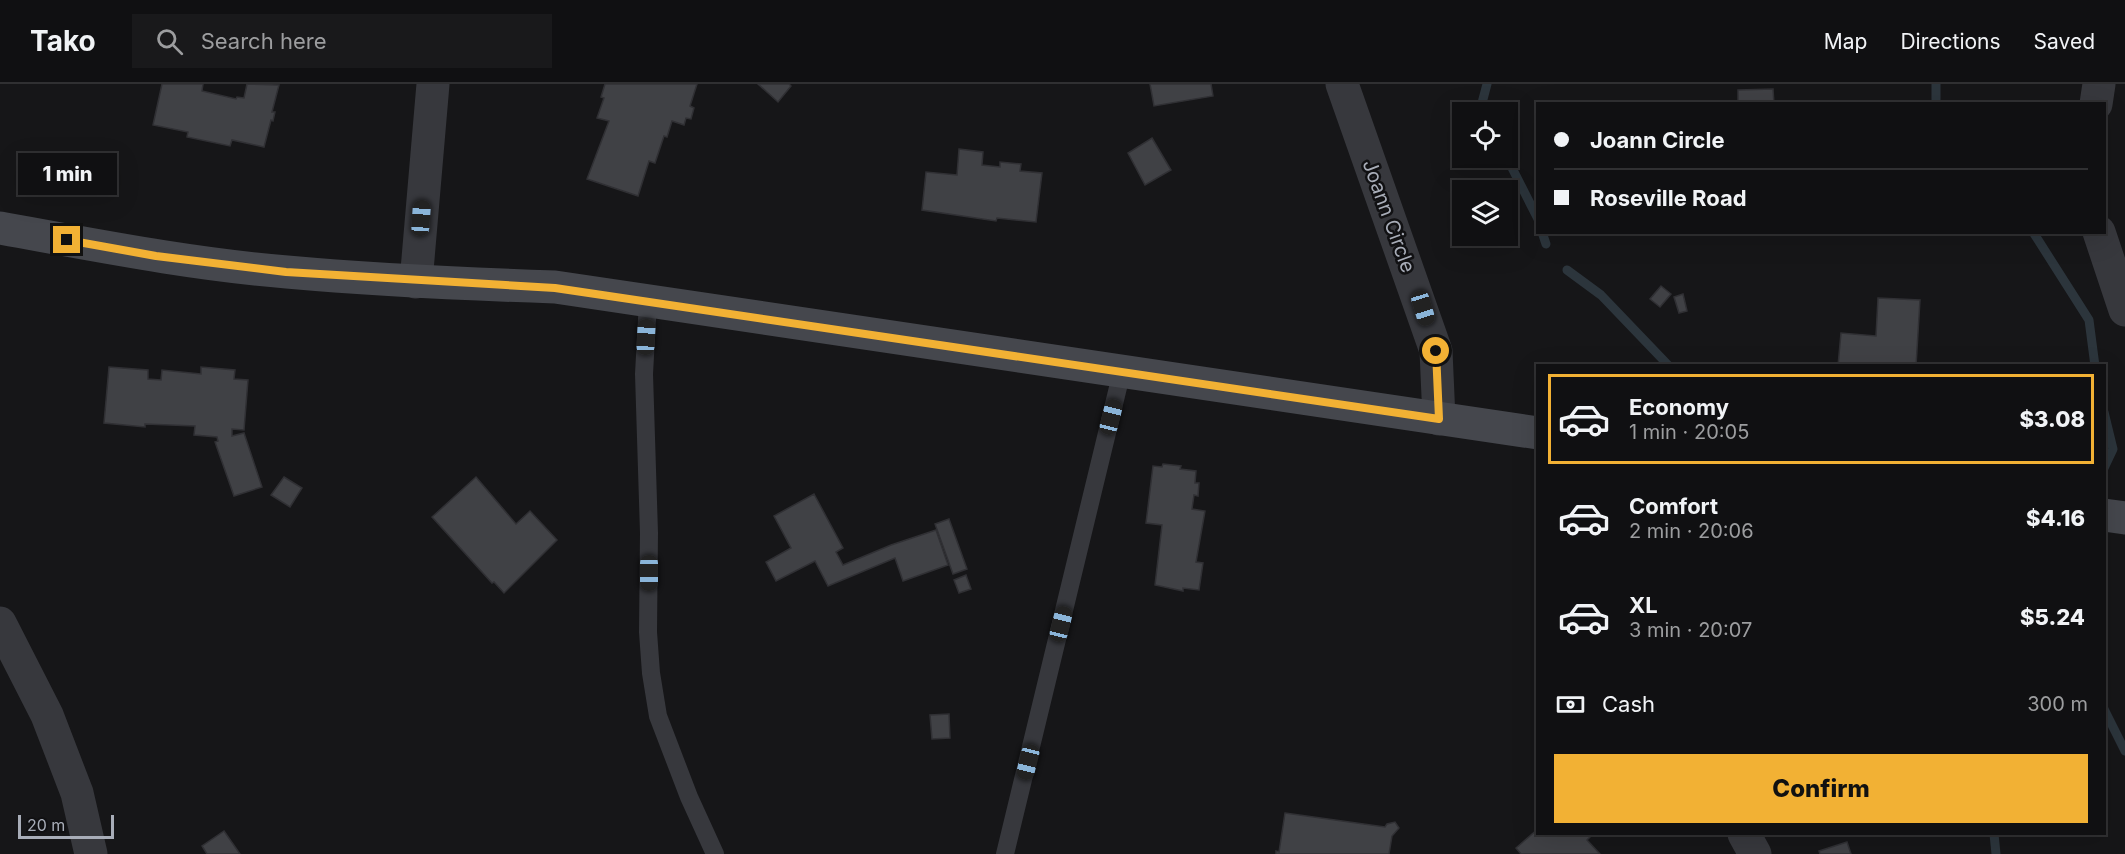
<!DOCTYPE html>
<html lang="en">
<head>
<meta charset="utf-8">
<style>
	:root { --surface:#101012; --page:#19191b; --text:#f1f3f6; --muted:#9c9d9f; --line:#303032; --accent:#f2b134 }
	body { margin:0; font-family:Inter,sans-serif; background:var(--page); color:var(--text); height:100vh; display:flex; flex-direction:column; font-size:22px; white-space:nowrap }
	* { box-sizing:border-box; margin:0 }
	p { font-size:20px; color:var(--muted) }
	.icon { flex:none; width:33px; height:33px; fill:none; stroke:currentColor; stroke-width:2; stroke-linecap:round; stroke-linejoin:round }
	.map { position:relative; flex:1; overflow:hidden }
	.details { position:absolute; left:1536px; top:280px; width:570px; height:471px; display:flex; flex-direction:column; background:var(--surface); border-radius:0px; box-shadow:0 6px 24px #0002,0 0 0 2px var(--line) }
	.details>* { flex:none }
	.top-card { position:absolute; left:1536px; top:18px; width:570px; height:132px; border-radius:0px; box-shadow:0 6px 24px #0002,0 0 0 2px var(--line); display:grid; align-content:center; height:132px; padding:0 18px; background:var(--surface) }
	.controls { position:absolute; left:1452px; top:18px; display:grid; gap:12px }
	.controls a { display:grid; place-items:center; width:66px; height:66px; border-radius:0px; background:var(--surface); box-shadow:0 6px 24px #0002,0 0 0 2px var(--line); font-size:30px }
	.scale { position:absolute; left:18px; bottom:15px; width:96px; box-sizing:border-box; padding-left:6px; border:3px solid #a8adb8; border-top:0; font-size:16px; line-height:21px; white-space:nowrap; color:#a8adb8; -webkit-text-stroke:4px #111113; paint-order:stroke }
	.end { position:absolute; width:27px; height:27px; margin:-14px; border:8px solid #f2b134; background:#111; box-shadow:0 0 0 3px #111 }
	.from { border-radius:50% }
	.bubble { position:absolute; height:42px; border-radius:0px; background:var(--surface); box-shadow:0 6px 24px #0002,0 0 0 2px var(--line); font-size:20px; font-weight:800; line-height:42px; text-align:center }
	.car { position:absolute; width:18px; height:36px; margin:-18px -9px; border-radius:8px; box-shadow:0 0 4px 2px #0007; background:linear-gradient(#222 24%,#8ab4d8 0 40%,#222 0 76%,#8ab4d8 0 86%,#222 0) }
	.top-card b { display:flex; align-items:center; gap:21px; height:57px; font-size:22px }
	.top-card b+b { border-top:2px solid var(--line) }
	.top-card i { width:15px; height:15px; background:var(--text) }
	ul { padding:10px 0 0; list-style:none }
	li { display:flex; align-items:center; gap:18px; height:90px; margin:0 12px 9px; padding:0 6px; border:3px solid transparent; border-radius:0px }
	li div { flex:1 }
	li b { display:block; font-size:22px }
	li em { font-style:normal; font-weight:800 }
	li.active { border-color:var(--accent) }
	li>.icon { width:54px; height:54px; stroke-width:1.5 }
	.pay { display:flex; align-items:center; gap:15px; height:66px; padding:0 18px; font-size:22px }
	.pay p { margin-inline-start:auto }
	.button { display:flex; gap:12px; margin-top:auto; padding:12px 18px }
	.button a { flex:1; height:69px; border-radius:0px; background:var(--accent); color:#111; font-size:24px; font-weight:800; line-height:69px; text-align:center }
	header { display:flex; align-items:center; gap:36px; box-sizing:border-box; height:84px; padding:0 30px; background:var(--surface); border-bottom:2px solid var(--line) }
	header strong { font-size:28px }
	nav { display:flex; gap:33px; margin-inline-start:auto; font-size:21px }
	.search { width:420px; height:54px; background:var(--page); display:flex; align-items:center; gap:15px; box-sizing:border-box; padding:0 21px; border-radius:0px; color:var(--muted); font-size:22px }
	.map>svg:first-child { display:block }
	.lines { fill:none; stroke-linecap:round; stroke-linejoin:round }
	.stream { stroke:#2c353c; stroke-width:9 }
	.building { fill:#404145; stroke:#303034; stroke-width:1.5 }
	.lane { stroke:#37383d; stroke-width:18 }
	.street { stroke:#37383d; stroke-width:33 }
	.secondary { stroke:#45474d; stroke-width:33 }
	.route { stroke:#f2b134; stroke-width:8 }
	.labels { text-anchor:middle; stroke-width:5; stroke-linejoin:round; paint-order:stroke }
	.street-label { font-size:20px; fill:#a8adb8; stroke:#111113 }
</style>
</head>
<body>
<header>
<strong>Tako</strong>
<div class="search"><svg class="icon" aria-label="search" viewBox="0 0 24 24"><circle cx="10" cy="10" r="6"/><path d="M15 15l6 6"/></svg>Search here</div>
<nav><a>Map</a><a>Directions</a><a>Saved</a></nav>
</header>
<div class="map">
<svg width="2125" height="770" viewBox="0 0 2125 770">
	<rect width="100%" height="100%" fill="#161618"/>
	<g class="lines">
		<g class="stream">
			<path d="M 1936,0 L 1936,20"/>
			<path d="M 1486,28 L 1482,19 L 1487,0"/>
			<path d="M 1507,74 L 1538,135"/>
			<path d="M 1542,148 L 1546,160"/>
			<path d="M 2033,148 L 2089,236 L 2095,282"/>
			<path d="M 1567,186 L 1601,211 L 1669,282"/>
			<path d="M 2104,328 L 2113,365 L 2104,384"/>
			<path d="M 2104,625 L 2125,667"/>
			<path d="M 1994,750 L 1996,770"/>
		</g>
	</g>
	<g class="building">
		<path d="M 162,0 L 203,0 L 202,7 L 236,15 L 237,13 L 244,14 L 247,0 L 279,1 L 272,28 L 275,28 L 273,37 L 271,36 L 264,63 L 232,56 L 230,62 L 187,53 L 188,48 L 153,41 Z"/>
		<path d="M 605,0 L 697,0 L 690,22 L 694,24 L 691,35 L 686,34 L 684,41 L 672,37 L 667,53 L 664,52 L 655,79 L 649,77 L 638,112 L 587,95 L 609,37 L 597,34 L 604,14 L 601,13 Z"/>
		<path d="M 758,0 L 789,0 L 791,2 L 778,18 Z"/>
		<path d="M 1150,0 L 1211,0 L 1213,12 L 1154,22 Z"/>
		<path d="M 1773,5 L 1774,20 L 1738,20 L 1738,6 Z"/>
		<path d="M 1152,54 L 1171,86 L 1145,101 L 1128,69 Z"/>
		<path d="M 959,65 L 983,68 L 982,81 L 1000,83 L 1000,78 L 1021,80 L 1020,87 L 1042,89 L 1036,138 L 997,134 L 996,137 L 922,126 L 926,88 L 957,91 Z"/>
		<path d="M 1661,202 L 1671,210 L 1660,223 L 1650,215 Z"/>
		<path d="M 1683,210 L 1687,227 L 1679,229 L 1674,213 Z"/>
		<path d="M 1878,214 L 1920,216 L 1916,282 L 1838,282 L 1841,249 L 1876,252 Z"/>
		<path d="M 109,283 L 148,286 L 148,295 L 161,296 L 162,286 L 201,290 L 201,283 L 235,286 L 234,295 L 248,296 L 244,346 L 232,345 L 232,352 L 244,349 L 262,403 L 234,412 L 215,358 L 218,357 L 217,353 L 194,351 L 195,342 L 145,340 L 145,343 L 104,339 Z"/>
		<path d="M 1163,380 L 1181,382 L 1180,385 L 1196,387 L 1195,399 L 1199,399 L 1198,412 L 1194,411 L 1192,425 L 1205,427 L 1196,478 L 1203,479 L 1199,506 L 1183,504 L 1183,507 L 1155,501 L 1162,441 L 1146,439 L 1153,382 L 1162,383 Z"/>
		<path d="M 284,393 L 302,404 L 290,423 L 271,411 Z"/>
		<path d="M 476,393 L 516,440 L 530,427 L 557,456 L 504,509 L 494,498 L 492,499 L 432,433 Z"/>
		<path d="M 814,410 L 843,464 L 836,468 L 843,481 L 891,461 L 936,446 L 948,481 L 903,497 L 895,474 L 828,502 L 815,477 L 776,497 L 766,478 L 791,464 L 774,432 Z"/>
		<path d="M 949,435 L 967,485 L 953,490 L 935,440 Z"/>
		<path d="M 966,491 L 971,505 L 959,509 L 954,496 Z"/>
		<path d="M 949,630 L 950,654 L 932,655 L 930,631 Z"/>
		<path d="M 1285,729 L 1385,743 L 1387,740 L 1395,738 L 1399,744 L 1392,752 L 1389,770 L 1276,770 L 1276,767 L 1279,768 Z"/>
		<path d="M 1538,745 L 1538,750 L 1590,750 L 1592,751 L 1587,756 L 1600,770 L 1521,770 L 1516,764 Z"/>
		<path d="M 224,747 L 240,770 L 207,770 L 202,762 Z"/>
		<path d="M 1847,758 L 1851,770 L 1820,770 L 1819,767 Z"/>
	</g>
	<g class="lines">
		<g class="lane">
			<path d="M 648,217 L 644,290 L 649,449 L 648,548 L 651,589 L 658,632 L 689,713 L 715,770"/>
			<path d="M 1005,770 L 1122,287"/>
		</g>
		<g class="street">
			<path d="M 1342,0 L 1436,267 L 1439,335"/>
			<path d="M 2096,20 L 2099,0"/>
			<path d="M 2099,148 L 2125,226"/>
			<path d="M 416,198 L 433,0"/>
			<path d="M 0,539 L 47,631 L 77,709 L 91,770"/>
			<path d="M 1744,750 L 1755,770"/>
		</g>
		<g class="secondary">
			<path d="M 0,144 C 95,161 190,180 287,188 C 376,196 465,200 555,203 L 1538,349"/>
			<path d="M 2104,431 L 2125,434"/>
		</g>
	</g>
	<g class="lines">
		<path class="route" d="M 67,156 L 156,172 L 286,188 L 555,204 L 1439,335 L 1436,267"/>
	</g>
	<g class="labels">
		<g class="street-label">
			<text transform="translate(1389 132) rotate(70)" y="7">Joann Circle</text>
		</g>
	</g>
</svg>
<div class="controls">
<a><svg class="icon" aria-label="locate" viewBox="0 0 24 24"><circle cx="12" cy="12" r="6"/><path d="M12 2v4M12 18v4M2 12h4M18 12h4"/></svg></a>
<a><svg class="icon" aria-label="layers" viewBox="0 0 24 24"><path d="M12 4l9 5-9 5-9-5zM3 14l9 5 9-5"/></svg></a>
</div>
<div class="scale">20 m</div>
<i class="end from" style="left:1436px;top:267px"></i>
<i class="end" style="left:67px;top:156px"></i>
<div class="bubble" style="left:18px;top:69px;width:99px">1 min</div>
<i class="car" style="left:421px;top:134px;rotate:4deg"></i>
<i class="car" style="left:1423px;top:224px;rotate:163deg"></i>
<i class="car" style="left:646px;top:253px;rotate:3deg"></i>
<i class="car" style="left:1111px;top:333px;rotate:14deg"></i>
<i class="car" style="left:649px;top:489px;rotate:180deg"></i>
<i class="car" style="left:1061px;top:540px;rotate:14deg"></i>
<i class="car" style="left:1028px;top:678px;rotate:194deg"></i>
<div class="top-card">
<b><i class="from"></i>Joann Circle</b>
<b><i></i>Roseville Road</b>
</div>
<section class="details">
<ul>
<li class="active"><svg class="icon" aria-label="car" viewBox="0 0 24 24"><path d="M5 17H2v-5l4-1 3-4h7l3 4 3 1v5h-3M9 17h6M6 11h13"/><circle cx="7" cy="17" r="2"/><circle cx="17" cy="17" r="2"/></svg><div><b>Economy</b><p>1 min · 20:05</p></div><em>$3.08</em></li>
<li><svg class="icon" aria-label="car" viewBox="0 0 24 24"><path d="M5 17H2v-5l4-1 3-4h7l3 4 3 1v5h-3M9 17h6M6 11h13"/><circle cx="7" cy="17" r="2"/><circle cx="17" cy="17" r="2"/></svg><div><b>Comfort</b><p>2 min · 20:06</p></div><em>$4.16</em></li>
<li><svg class="icon" aria-label="car" viewBox="0 0 24 24"><path d="M5 17H2v-5l4-1 3-4h7l3 4 3 1v5h-3M9 17h6M6 11h13"/><circle cx="7" cy="17" r="2"/><circle cx="17" cy="17" r="2"/></svg><div><b>XL</b><p>3 min · 20:07</p></div><em>$5.24</em></li>
</ul>
<div class="pay"><svg class="icon" aria-label="cash" viewBox="0 0 24 24"><path d="M3 7h18v10H3z"/><circle cx="12" cy="12" r="2"/></svg>Cash<p>300 m</p></div>
<div class="button"><a>Confirm</a></div>
</section>
</div>
</body>
</html>
